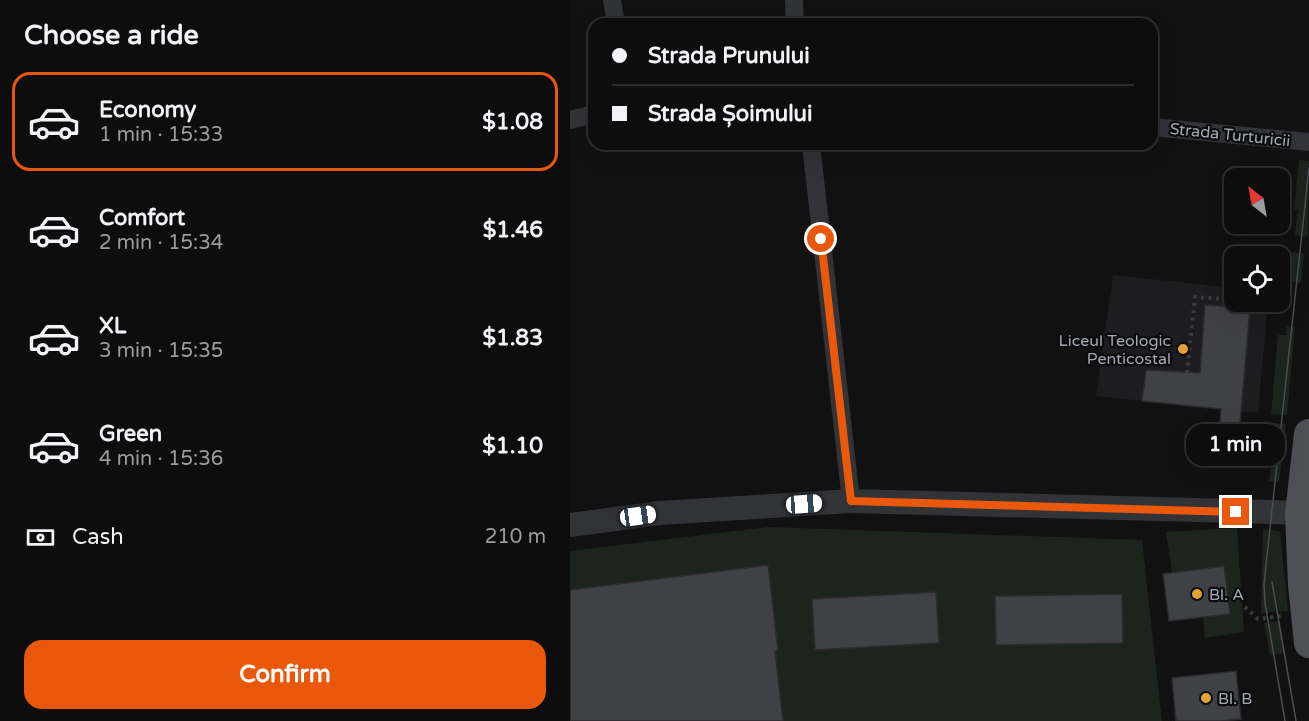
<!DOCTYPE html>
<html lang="en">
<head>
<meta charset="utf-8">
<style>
	:root { --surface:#0d0d0e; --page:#1b1b1c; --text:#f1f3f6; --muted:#9a9c9e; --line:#2d2d2e; --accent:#ea580c }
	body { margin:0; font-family:"Varela Round",sans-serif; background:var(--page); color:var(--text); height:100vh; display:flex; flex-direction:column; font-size:22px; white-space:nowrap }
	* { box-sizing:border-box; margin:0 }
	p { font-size:20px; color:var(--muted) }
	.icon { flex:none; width:33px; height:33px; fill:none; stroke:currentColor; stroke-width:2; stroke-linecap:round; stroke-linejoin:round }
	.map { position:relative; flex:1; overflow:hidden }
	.sheet { display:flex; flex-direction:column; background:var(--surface); width:570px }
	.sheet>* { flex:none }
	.banner { position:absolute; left:18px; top:18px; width:570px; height:132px; border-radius:18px; box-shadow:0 6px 24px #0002,0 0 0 2px var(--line); display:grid; align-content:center; height:132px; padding:0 24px; background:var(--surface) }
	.needle { width:39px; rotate:329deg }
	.fabs { position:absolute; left:654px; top:168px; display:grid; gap:12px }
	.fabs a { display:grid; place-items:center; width:66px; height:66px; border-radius:12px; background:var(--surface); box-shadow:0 6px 24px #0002,0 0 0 2px var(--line); font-size:30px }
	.end { position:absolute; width:27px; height:27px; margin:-14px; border:8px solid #ea580c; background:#fff; box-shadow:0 0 0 3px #fff }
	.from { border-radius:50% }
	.bubble { position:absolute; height:42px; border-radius:18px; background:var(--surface); box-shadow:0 6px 24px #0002,0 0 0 2px var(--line); font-size:20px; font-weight:800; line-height:42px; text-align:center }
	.car { position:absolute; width:18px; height:36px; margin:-18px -9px; border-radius:8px; box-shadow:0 0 4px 2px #0007; background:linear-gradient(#fff 24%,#345 0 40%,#fff 0 76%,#345 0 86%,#fff 0) }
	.banner b { display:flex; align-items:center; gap:21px; height:57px; font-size:22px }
	.banner b+b { border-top:2px solid var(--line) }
	.banner i { width:15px; height:15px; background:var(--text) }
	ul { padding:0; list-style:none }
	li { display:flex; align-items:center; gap:18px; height:99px; margin:0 12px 9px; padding:0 12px; border:3px solid transparent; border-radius:18px }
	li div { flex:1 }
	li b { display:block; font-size:22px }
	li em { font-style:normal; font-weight:800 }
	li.active { border-color:var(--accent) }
	li>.icon { width:54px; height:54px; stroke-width:1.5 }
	h2 { padding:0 24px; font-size:27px; line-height:72px }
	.pay { display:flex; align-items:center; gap:15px; height:66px; padding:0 24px; font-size:22px }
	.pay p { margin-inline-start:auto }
	.primary-button { display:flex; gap:12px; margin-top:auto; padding:12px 24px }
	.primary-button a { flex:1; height:69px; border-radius:18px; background:var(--accent); color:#fff; font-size:24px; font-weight:800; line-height:69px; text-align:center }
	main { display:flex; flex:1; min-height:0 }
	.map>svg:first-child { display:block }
	.built { fill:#1d1d1f }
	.green { fill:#1d241e }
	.building { fill:#404145; stroke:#2b2b2e; stroke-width:1.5 }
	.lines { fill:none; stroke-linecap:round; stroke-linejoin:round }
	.path { stroke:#383a3d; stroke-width:4; stroke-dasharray:3 4.5; stroke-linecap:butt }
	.minor { stroke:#323337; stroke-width:18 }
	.tertiary { stroke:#323337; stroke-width:24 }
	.primary { stroke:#4e5055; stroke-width:30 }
	.tram { stroke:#4b4d51; stroke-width:1.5 }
	.route { stroke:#ea580c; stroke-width:8 }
	.poi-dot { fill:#e2a238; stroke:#0c0c0d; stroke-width:2 }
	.labels { text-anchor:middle; stroke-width:4.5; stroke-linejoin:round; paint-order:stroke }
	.street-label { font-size:16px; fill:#a3a8b2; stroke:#0c0c0d }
	.poi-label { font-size:16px; fill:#a3a8b2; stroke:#0c0c0d; text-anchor:start }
</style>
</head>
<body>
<main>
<section class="sheet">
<h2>Choose a ride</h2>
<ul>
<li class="active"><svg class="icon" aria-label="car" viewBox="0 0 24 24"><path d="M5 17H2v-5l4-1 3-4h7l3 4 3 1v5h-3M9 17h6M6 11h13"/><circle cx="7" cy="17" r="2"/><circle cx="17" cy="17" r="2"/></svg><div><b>Economy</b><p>1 min · 15:33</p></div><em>$1.08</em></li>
<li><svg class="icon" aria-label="car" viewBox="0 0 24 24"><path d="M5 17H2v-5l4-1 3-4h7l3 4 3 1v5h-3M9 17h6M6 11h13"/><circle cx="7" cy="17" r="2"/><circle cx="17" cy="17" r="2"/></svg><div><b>Comfort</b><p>2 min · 15:34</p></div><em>$1.46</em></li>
<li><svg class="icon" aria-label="car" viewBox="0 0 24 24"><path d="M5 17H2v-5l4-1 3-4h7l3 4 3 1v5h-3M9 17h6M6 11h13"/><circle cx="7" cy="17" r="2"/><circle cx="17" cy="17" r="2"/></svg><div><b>XL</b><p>3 min · 15:35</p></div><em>$1.83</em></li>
<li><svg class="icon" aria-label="car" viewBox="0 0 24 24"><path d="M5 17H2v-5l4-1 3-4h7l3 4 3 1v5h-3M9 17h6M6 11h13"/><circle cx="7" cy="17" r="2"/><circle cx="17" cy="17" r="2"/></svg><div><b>Green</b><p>4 min · 15:36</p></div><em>$1.10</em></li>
</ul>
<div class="pay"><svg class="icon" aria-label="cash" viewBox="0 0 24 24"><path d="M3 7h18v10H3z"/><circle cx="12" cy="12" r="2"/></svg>Cash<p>210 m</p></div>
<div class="primary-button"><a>Confirm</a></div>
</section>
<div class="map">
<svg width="739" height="721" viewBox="0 0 739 721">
	<rect width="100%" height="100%" fill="#111112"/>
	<path class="built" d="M 543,275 L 664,288 L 664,302 L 698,302 L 688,413 L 526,396 Z"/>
	<g class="green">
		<path d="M 729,160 L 739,161 L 738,237 L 725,235 L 728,210 L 724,209 Z"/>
		<path d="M 721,252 L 734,254 L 731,283 L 718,281 Z"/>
		<path d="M 717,326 L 725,327 L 717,415 L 701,414 L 708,335 L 716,335 Z"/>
		<path d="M 700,423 L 716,424 L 709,482 L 699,481 L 703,450 L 698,448 Z"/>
		<path d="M 199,527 L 572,540 L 592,721 L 0,721 L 0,551 Z"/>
		<path d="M 667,528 L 674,632 L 635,638 L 633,617 L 660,613 L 654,567 L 602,573 L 596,532 Z"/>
		<path d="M 693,529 L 710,531 L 718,611 L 691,613 Z"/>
		<path d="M 709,621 L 715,653 L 700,655 L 694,623 Z"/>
	</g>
	<g class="building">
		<path d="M 635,305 L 680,308 L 670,424 L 691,425 L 688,450 L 648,447 L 651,409 L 572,401 L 576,370 L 630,373 Z"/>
		<path d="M 198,565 L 208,650 L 205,651 L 213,721 L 0,721 L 0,590 Z"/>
		<path d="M 654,566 L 660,614 L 599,621 L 593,574 Z"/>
		<path d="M 366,592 L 369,643 L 245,650 L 242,599 Z"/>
		<path d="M 552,594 L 553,643 L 426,645 L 425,596 Z"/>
		<path d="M 666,671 L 671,719 L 651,721 L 606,721 L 602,678 Z"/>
	</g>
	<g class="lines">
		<g class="path">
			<path d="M 681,302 L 706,305"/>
			<path d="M 617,373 L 625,297 L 664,300"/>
			<path d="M 675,607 L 688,619 L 711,616"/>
		</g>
		<g class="minor">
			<path d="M 42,0 L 46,24"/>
			<path d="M 224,0 L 225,24"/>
			<path d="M 0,120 L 24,114"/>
			<path d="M 582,127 L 739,142"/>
			<path d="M 241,144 L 281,501"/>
		</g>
		<path class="tertiary" d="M 0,525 L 90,513 L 281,501 L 739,513"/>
		<path class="primary" d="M 739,434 L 730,514 L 733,585 L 739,643"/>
		<g class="tram">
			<path d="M 702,582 L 726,721"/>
			<path d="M 715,721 L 695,603 L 694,584 L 739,168"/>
		</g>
	</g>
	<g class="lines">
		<path class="route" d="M 251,239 L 281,501 L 666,512"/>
	</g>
	<g class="poi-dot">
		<circle cx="613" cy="349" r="6"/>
		<circle cx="627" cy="594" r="6"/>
		<circle cx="636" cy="698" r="6"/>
	</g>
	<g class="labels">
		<g class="street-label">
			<text transform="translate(660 134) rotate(6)" y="6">Strada Turturicii</text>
		</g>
		<g class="poi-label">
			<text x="601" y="346" text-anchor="end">Liceul Teologic<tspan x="601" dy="18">Penticostal</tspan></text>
			<text x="639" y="600">Bl. A</text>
			<text x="648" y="704">Bl. B</text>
		</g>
	</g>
</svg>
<div class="fabs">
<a><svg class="needle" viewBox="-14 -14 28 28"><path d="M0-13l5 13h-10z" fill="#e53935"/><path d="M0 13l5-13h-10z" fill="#9a9c9e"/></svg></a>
<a><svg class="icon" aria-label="locate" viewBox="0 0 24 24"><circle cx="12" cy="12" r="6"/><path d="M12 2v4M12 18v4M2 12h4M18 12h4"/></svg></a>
</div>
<i class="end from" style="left:251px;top:239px"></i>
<i class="end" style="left:666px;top:512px"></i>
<div class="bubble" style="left:616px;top:424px;width:99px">1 min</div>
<i class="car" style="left:234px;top:504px;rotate:86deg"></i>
<i class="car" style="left:68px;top:516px;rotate:82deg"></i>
<div class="banner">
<b><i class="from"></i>Strada Prunului</b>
<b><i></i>Strada Șoimului</b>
</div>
</div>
</main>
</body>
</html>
